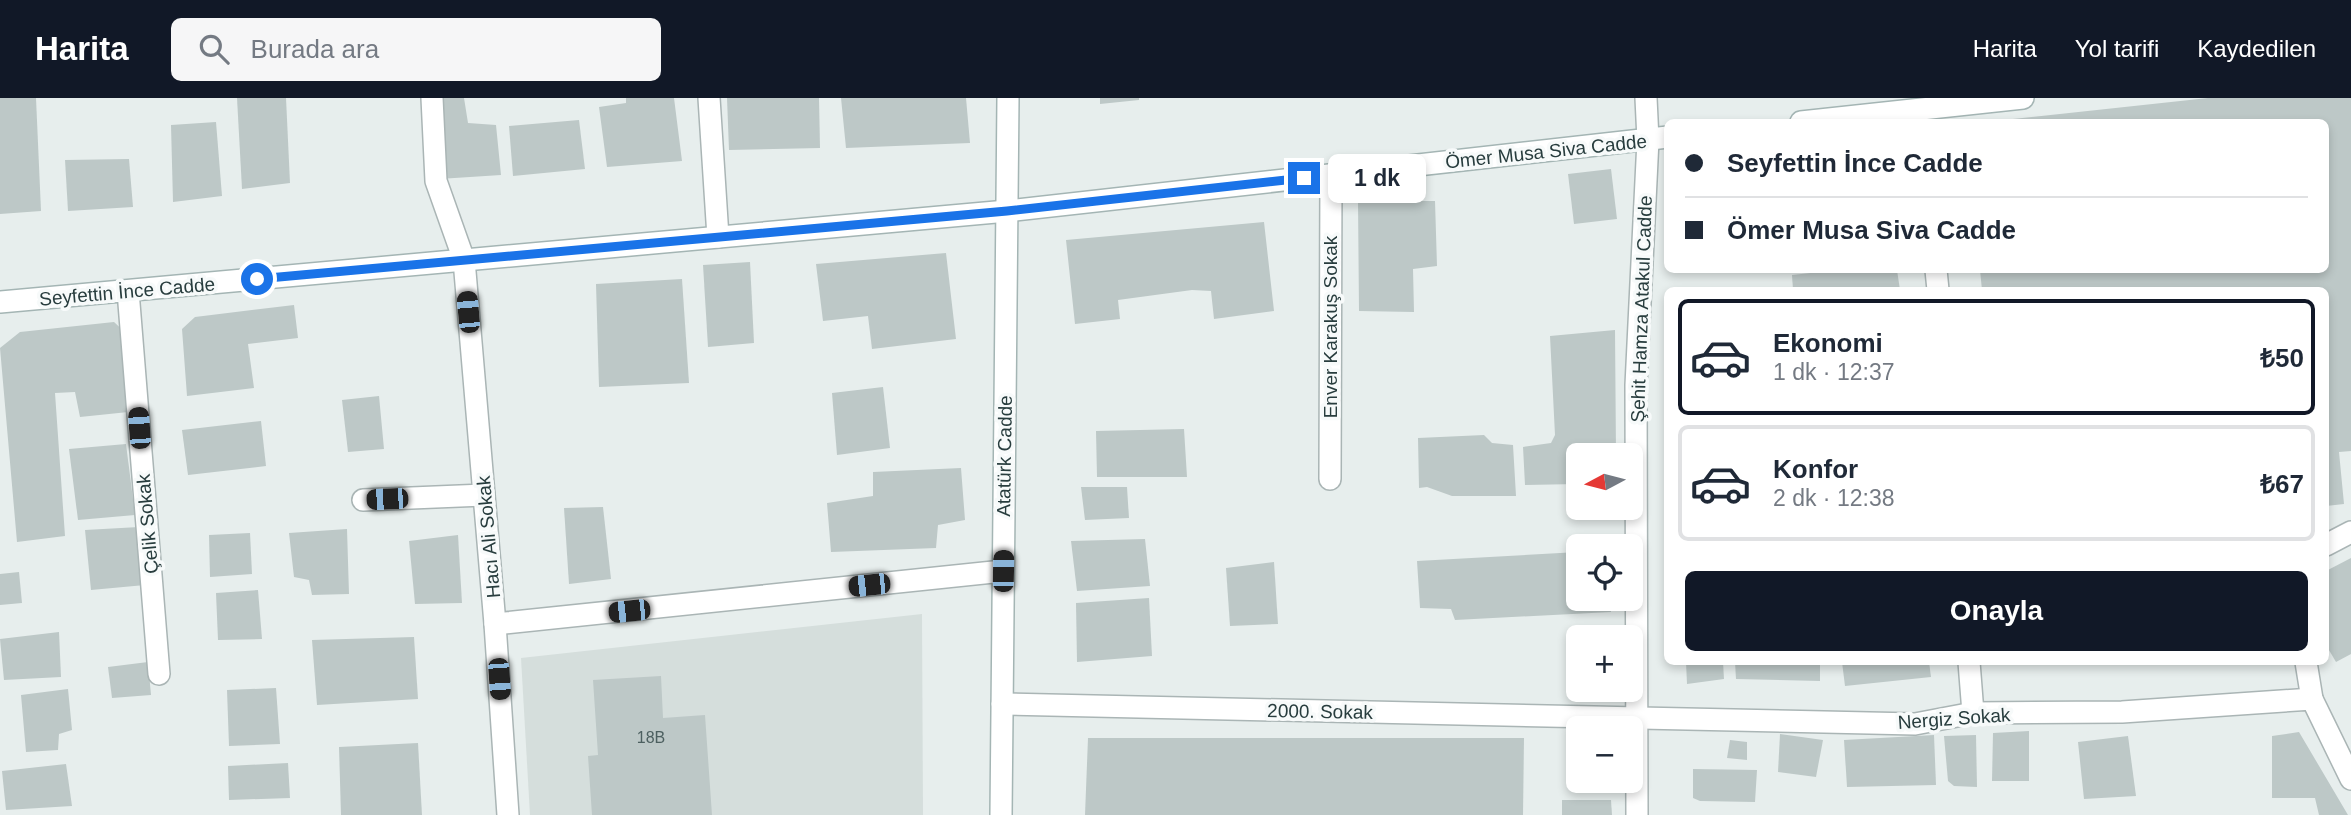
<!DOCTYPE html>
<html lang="tr">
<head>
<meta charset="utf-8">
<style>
	:root { --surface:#fff; --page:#f6f6f7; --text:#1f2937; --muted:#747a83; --line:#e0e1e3; --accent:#111827 }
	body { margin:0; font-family:Helvetica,sans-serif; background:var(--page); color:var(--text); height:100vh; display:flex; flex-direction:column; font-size:26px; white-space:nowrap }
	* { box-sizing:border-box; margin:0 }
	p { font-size:23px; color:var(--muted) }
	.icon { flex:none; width:38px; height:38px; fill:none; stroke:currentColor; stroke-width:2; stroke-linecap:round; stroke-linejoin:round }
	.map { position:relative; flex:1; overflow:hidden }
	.details { position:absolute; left:1664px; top:189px; width:665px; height:378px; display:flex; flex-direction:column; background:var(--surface); border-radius:10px; box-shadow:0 4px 10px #0003 }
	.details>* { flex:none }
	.guide { position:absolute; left:1664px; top:21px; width:665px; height:154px; border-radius:10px; box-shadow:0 4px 10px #0003; display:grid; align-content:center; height:154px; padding:0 21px; background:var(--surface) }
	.needle { width:46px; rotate:263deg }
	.buttons { position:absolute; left:1566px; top:345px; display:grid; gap:14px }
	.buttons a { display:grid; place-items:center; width:77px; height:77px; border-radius:10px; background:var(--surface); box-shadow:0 4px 10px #0003; font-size:35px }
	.end { position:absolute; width:32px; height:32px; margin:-16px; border:9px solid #1a73e8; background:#fff; box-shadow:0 0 0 4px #fff }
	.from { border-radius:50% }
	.bubble { position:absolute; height:49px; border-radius:10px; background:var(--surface); box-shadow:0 4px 10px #0003; font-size:23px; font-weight:800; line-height:49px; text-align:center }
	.car { position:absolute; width:21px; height:42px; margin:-21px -10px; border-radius:9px; box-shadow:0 0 5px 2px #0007; background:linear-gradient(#222 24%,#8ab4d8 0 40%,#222 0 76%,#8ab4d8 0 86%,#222 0) }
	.guide b { display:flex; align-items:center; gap:24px; height:66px; font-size:26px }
	.guide b+b { border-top:2px solid var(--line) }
	.guide i { width:18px; height:18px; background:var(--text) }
	ul { padding:12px 0 0; list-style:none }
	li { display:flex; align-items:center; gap:21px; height:116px; margin:0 14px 10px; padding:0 7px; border:4px solid var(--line); border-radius:10px }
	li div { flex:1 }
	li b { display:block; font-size:26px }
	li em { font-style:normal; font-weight:800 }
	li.active { border-color:var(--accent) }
	li>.icon { width:63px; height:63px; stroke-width:1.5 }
	.action { display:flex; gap:14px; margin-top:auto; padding:14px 21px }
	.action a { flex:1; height:80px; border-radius:10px; background:var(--accent); color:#fff; font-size:28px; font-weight:800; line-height:80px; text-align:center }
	header { display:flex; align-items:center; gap:42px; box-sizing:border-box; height:98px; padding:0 35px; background:var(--accent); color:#fff }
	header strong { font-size:33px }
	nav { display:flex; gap:38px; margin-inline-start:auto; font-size:24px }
	.search { width:490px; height:63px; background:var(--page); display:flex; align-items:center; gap:18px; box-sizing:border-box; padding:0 24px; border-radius:10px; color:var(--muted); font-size:26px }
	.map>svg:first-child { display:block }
	.built { fill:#d5dedc }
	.building { fill:#bdc8c7 }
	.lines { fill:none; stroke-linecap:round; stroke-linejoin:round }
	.lane-casing { stroke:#aab5b5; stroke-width:24 }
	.street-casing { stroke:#aab5b5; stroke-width:24 }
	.secondary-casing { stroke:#a4b5b4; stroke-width:24 }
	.lane { stroke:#fff; stroke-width:21 }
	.street { stroke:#fff; stroke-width:21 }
	.secondary { stroke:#fff; stroke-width:21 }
	.route { stroke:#1a73e8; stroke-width:9 }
	.labels { text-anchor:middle; stroke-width:7; stroke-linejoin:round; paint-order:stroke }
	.number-label { font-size:16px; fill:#4d6060 }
	.street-label { font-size:19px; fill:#283d3e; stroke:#f7fafa }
</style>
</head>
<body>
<header>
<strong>Harita</strong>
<div class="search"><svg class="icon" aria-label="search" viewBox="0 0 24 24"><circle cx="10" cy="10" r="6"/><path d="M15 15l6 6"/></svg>Burada ara</div>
<nav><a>Harita</a><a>Yol tarifi</a><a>Kaydedilen</a></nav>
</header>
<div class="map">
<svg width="2351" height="717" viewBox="0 0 2351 717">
	<rect width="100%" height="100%" fill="#e7eeed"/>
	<path class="built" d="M 922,516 L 923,717 L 530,717 L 521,560 Z"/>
	<g class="building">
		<path d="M 0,0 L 36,0 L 41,113 L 0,116 Z"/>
		<path d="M 237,0 L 286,0 L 290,85 L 242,91 Z"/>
		<path d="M 435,0 L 464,0 L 468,25 L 496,27 L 501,77 L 439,81 Z"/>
		<path d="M 626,0 L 674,0 L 682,63 L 607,69 L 599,9 L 626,5 Z"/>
		<path d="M 727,0 L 819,0 L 820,50 L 729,52 Z"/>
		<path d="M 841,0 L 966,0 L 970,45 L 846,50 Z"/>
		<path d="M 1100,0 L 1139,0 L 1139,2 L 1100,6 Z"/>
		<path d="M 2208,0 L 2351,0 L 2351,353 L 2339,354 L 2344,406 L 2326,408 L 2326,192 L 1982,192 L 1980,172 L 2326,172 L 2326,24 L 1994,24 L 1994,23 Z"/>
		<path d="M 579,22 L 585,71 L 513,78 L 509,28 Z"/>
		<path d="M 216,24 L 222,98 L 173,104 L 171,27 Z"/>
		<path d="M 129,61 L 133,109 L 68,113 L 65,62 Z"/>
		<path d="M 1611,71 L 1617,121 L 1574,126 L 1568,76 Z"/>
		<path d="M 1358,103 L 1435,103 L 1437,168 L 1413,171 L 1414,214 L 1359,213 Z"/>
		<path d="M 1264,124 L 1274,213 L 1214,221 L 1211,193 L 1192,192 L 1118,202 L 1120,221 L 1075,226 L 1066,142 Z"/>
		<path d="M 946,155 L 956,241 L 872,251 L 868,218 L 823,223 L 816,166 Z"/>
		<path d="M 750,164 L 754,245 L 708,249 L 703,167 Z"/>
		<path d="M 1838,172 L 1897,172 L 1900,192 L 1793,192 L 1792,177 Z"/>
		<path d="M 682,181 L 689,285 L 599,289 L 596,186 Z"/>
		<path d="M 294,207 L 298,240 L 248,246 L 254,290 L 187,298 L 182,231 L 195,219 Z"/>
		<path d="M 114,224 L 129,238 L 138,313 L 80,319 L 75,294 L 55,295 L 65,438 L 17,444 L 0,250 L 20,234 Z"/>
		<path d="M 1615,232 L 1616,357 L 1578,357 L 1578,386 L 1525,387 L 1523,349 L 1551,345 L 1555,337 L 1550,238 Z"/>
		<path d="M 883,289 L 890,350 L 837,357 L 832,295 Z"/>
		<path d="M 379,298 L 384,351 L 348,354 L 342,302 Z"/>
		<path d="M 261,323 L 266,368 L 188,377 L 182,332 Z"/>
		<path d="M 1184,331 L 1187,379 L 1097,379 L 1096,333 Z"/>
		<path d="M 1484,337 L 1492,345 L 1513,347 L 1516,398 L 1452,398 L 1427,389 L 1419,390 L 1418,340 Z"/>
		<path d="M 126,346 L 135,417 L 78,422 L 69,351 Z"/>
		<path d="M 961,370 L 965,422 L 938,427 L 936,450 L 831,454 L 827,405 L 873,398 L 873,374 Z"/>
		<path d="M 1081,389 L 1127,389 L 1129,420 L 1085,422 Z"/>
		<path d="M 603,409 L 611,481 L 569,486 L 564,410 Z"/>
		<path d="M 139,429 L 145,487 L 91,492 L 85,432 Z"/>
		<path d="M 347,431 L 349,496 L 312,497 L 309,482 L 294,479 L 289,435 Z"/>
		<path d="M 250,435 L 252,476 L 210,479 L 209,437 Z"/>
		<path d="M 458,437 L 462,505 L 415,506 L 409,443 Z"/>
		<path d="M 1145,441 L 1150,488 L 1077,493 L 1071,443 Z"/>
		<path d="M 1578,454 L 1578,500 L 1610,500 L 1611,514 L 1455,522 L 1451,511 L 1420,510 L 1417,463 Z"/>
		<path d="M 2351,460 L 2351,556 L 2336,564 L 2326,547 L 2326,473 Z"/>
		<path d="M 1274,464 L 1278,526 L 1230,528 L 1226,470 Z"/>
		<path d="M 19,474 L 22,505 L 0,507 L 0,476 Z"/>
		<path d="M 258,492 L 262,541 L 218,542 L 216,495 Z"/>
		<path d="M 1149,500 L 1152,558 L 1077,564 L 1076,505 Z"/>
		<path d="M 59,534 L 61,579 L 4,582 L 0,541 Z"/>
		<path d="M 414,539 L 418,601 L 317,607 L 312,542 Z"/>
		<path d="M 148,564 L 151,597 L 112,600 L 108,569 Z"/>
		<path d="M 1686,564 L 1723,564 L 1724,581 L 1687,586 Z"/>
		<path d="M 1735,564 L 1820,564 L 1820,583 L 1736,581 Z"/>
		<path d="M 1842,564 L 1929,564 L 1931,579 L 1845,588 Z"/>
		<path d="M 661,578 L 663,620 L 705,617 L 712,717 L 592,717 L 588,658 L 598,657 L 593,582 Z"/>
		<path d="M 276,590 L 280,646 L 229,648 L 227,592 Z"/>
		<path d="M 68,591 L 72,632 L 59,636 L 58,652 L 26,654 L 21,597 Z"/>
		<path d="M 2029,633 L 2029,683 L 1992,683 L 1993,635 Z"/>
		<path d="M 2299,634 L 2348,717 L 2319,717 L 2315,700 L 2272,700 L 2272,638 Z"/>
		<path d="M 1780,636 L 1823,642 L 1816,679 L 1778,674 Z"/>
		<path d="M 1934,637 L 1936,687 L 1847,689 L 1844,642 Z"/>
		<path d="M 1976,637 L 1977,689 L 1954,688 L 1948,683 L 1944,638 Z"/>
		<path d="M 2128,638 L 2136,698 L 2084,701 L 2078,644 Z"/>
		<path d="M 1088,640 L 1524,640 L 1523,717 L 1085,717 Z"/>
		<path d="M 1730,642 L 1747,644 L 1747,662 L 1727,660 Z"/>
		<path d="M 418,645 L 422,717 L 341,717 L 339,649 Z"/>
		<path d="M 288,665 L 290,700 L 229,702 L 228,668 Z"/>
		<path d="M 66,666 L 72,708 L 6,712 L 2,673 Z"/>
		<path d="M 1693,671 L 1757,672 L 1755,704 L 1700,703 L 1693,700 Z"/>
		<path d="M 1562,702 L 1611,702 L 1612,717 L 1562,717 Z"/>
	</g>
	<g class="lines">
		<g class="lane-casing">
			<g id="lane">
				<path d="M 1936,172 L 1938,192"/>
				<path d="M 2326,447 L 2351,434"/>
				<path d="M 1969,564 L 1973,615"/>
				<path d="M 2306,564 L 2312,601"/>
			</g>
		</g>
		<g class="street-casing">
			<g id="street">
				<path d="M 432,0 L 436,83 L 464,162 L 495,526 L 508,717"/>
				<path d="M 709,0 L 718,139"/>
				<path d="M 128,193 L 159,576"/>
				<path d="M 1330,381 L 1331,77"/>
				<path d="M 363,402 L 484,397"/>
				<path d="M 495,526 L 1003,473"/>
				<path d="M 1002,606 L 1915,626 L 1973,615 L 2122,614 L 2312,601 L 2351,681"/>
				<path d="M 1637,717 L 1636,287 L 1648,42 L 1646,0"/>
			</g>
		</g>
		<g class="secondary-casing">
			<g id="secondary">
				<path d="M 1801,24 L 2023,0"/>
				<path d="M 0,204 L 1007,113 L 1668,39"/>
				<path d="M 1001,717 L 1008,0"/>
			</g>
		</g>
		<use href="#lane" class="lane"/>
		<use href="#street" class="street"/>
		<use href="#secondary" class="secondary"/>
	</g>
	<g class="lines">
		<path class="route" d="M 257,181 L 1007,113 L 1304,80"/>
	</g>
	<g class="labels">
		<g class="number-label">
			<text x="651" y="645">18B</text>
		</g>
		<g class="street-label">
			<text transform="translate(1546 53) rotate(-6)" y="7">Ömer Musa Siva Cadde</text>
			<text transform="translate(127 193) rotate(-5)" y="7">Seyfettin İnce Cadde</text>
			<text transform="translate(1641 211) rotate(-88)" y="7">Şehit Hamza Atakul Cadde</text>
			<text transform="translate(1330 229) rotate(-90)" y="7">Enver Karakuş Sokak</text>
			<text transform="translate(1004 358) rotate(-89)" y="7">Atatürk Cadde</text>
			<text transform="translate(147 426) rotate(-95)" y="7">Çelik Sokak</text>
			<text transform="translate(488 439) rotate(-95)" y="7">Hacı Ali Sokak</text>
			<text transform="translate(1320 613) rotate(1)" y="7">2000. Sokak</text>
			<text transform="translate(1954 620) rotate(-4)" y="7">Nergiz Sokak</text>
		</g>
	</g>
</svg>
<div class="buttons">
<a><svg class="needle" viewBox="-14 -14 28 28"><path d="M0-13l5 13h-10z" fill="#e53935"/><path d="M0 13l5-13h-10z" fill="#747a83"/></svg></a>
<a><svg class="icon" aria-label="locate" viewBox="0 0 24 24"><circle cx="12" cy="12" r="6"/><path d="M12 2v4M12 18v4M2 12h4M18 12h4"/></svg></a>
<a>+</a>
<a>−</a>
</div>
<i class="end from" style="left:257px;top:181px"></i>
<i class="end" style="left:1304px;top:80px"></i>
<div class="bubble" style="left:1328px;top:56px;width:98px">1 dk</div>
<i class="car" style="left:468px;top:214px;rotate:355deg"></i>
<i class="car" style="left:139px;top:330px;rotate:356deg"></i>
<i class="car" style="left:387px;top:401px;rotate:268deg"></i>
<i class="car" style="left:1003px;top:473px;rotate:1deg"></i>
<i class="car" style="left:869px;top:487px;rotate:264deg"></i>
<i class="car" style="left:629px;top:513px;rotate:264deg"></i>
<i class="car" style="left:499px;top:581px;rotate:176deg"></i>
<div class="guide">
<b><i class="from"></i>Seyfettin İnce Cadde</b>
<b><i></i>Ömer Musa Siva Cadde</b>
</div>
<section class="details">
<ul>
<li class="active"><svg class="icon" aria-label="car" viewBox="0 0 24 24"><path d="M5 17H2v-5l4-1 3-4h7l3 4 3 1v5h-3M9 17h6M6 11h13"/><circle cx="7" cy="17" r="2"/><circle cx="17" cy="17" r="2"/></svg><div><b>Ekonomi</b><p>1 dk · 12:37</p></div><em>₺50</em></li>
<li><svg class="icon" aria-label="car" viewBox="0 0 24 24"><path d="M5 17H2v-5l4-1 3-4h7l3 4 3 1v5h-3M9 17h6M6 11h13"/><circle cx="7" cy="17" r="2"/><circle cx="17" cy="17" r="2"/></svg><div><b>Konfor</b><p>2 dk · 12:38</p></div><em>₺67</em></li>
</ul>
<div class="action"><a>Onayla</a></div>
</section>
</div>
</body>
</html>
